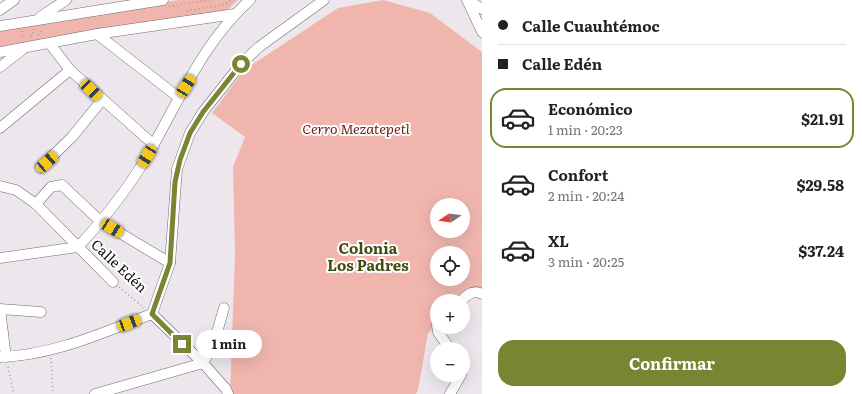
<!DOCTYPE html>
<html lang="es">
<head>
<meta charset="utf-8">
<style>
	:root { --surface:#fff; --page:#f6f6f6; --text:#222; --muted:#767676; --line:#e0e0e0; --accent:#788533 }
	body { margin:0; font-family:Literata,serif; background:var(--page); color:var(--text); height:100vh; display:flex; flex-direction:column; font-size:15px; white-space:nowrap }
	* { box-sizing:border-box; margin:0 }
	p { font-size:13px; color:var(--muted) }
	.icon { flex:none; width:22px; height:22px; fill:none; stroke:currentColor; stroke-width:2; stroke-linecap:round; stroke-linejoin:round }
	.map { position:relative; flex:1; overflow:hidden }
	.details { display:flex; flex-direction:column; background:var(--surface); width:380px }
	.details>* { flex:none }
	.hud { display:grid; align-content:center; height:88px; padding:0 16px; background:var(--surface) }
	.needle { width:26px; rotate:257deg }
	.tools { position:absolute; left:430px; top:198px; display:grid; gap:8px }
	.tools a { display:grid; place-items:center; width:40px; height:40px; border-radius:50%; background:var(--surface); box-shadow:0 4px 16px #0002; font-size:20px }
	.end { position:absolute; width:18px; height:18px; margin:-9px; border:5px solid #788533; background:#fff; box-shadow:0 0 0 2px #fff }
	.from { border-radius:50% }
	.bubble { position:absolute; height:28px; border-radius:14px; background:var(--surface); box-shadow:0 4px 16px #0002; font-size:13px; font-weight:700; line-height:28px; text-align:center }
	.car { position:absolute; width:12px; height:24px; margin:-12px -6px; border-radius:5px; box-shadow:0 0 3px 1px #0007; background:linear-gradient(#f5c518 24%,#345 0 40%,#f5c518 0 76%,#345 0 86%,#f5c518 0) }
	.hud b { display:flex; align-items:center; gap:14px; height:38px; font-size:15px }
	.hud b+b { border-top:1px solid var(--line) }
	.hud i { width:10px; height:10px; background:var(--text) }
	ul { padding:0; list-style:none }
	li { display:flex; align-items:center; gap:12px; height:60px; margin:0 8px 6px; padding:0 8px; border:2px solid transparent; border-radius:16px }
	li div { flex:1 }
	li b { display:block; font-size:15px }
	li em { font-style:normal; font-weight:700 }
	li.current { border-color:var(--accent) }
	li>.icon { width:36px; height:36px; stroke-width:1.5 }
	.action { display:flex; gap:8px; margin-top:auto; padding:8px 16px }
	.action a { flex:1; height:46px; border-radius:16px; background:var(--accent); color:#fff; font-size:16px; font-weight:700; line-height:46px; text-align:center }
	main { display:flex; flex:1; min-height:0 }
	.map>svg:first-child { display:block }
	.green { fill:#f0b6ae; fill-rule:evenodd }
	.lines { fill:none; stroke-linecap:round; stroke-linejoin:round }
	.minor-casing { stroke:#706a6f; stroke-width:11 }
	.path { stroke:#9b979b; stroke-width:1.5; stroke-dasharray:1 3; stroke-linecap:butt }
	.minor { stroke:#fff; stroke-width:10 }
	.route { stroke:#788533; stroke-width:5 }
	.labels { text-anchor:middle; stroke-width:4; stroke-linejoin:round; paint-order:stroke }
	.park-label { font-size:14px; font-style:italic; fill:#6e241e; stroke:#fff }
	.street-label { font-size:14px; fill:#100e10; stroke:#fff }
	.neighbourhood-label { font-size:15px; font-weight:bold; fill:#424b10; stroke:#fff }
</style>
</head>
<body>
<main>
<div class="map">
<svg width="482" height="394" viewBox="0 0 482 394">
	<rect width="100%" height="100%" fill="#ede7ed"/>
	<g class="green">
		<path d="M 179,0 L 238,0 L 227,10 L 0,48 L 0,29 Z"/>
		<path d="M 383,0 L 430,13 L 482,52 L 482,290 L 463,301 L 437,301 L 437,326 L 428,333 L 418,390 L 416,394 L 230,394 L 235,253 L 233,167 L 245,137 L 212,113 L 244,70 L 338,8 ZM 437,205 L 463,205 L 463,231 L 437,231 ZM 437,253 L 463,253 L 463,279 L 437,279 Z"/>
	</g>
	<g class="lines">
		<g class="minor-casing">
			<g id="minor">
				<path d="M 467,0 L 482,32"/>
				<path d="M 468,0 L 482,9"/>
				<path d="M 0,10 L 14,0"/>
				<path d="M 40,17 L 66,0"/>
				<path d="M 0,26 L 163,0"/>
				<path d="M 97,34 L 178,97"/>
				<path d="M 50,44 L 70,70 L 154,145"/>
				<path d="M 0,52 L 97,34 L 235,14"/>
				<path d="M 0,67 L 22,50"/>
				<path d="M 0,128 L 70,70"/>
				<path d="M 40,168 L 72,137 L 102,100"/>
				<path d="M 0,186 L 16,190 L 36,204 L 113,282"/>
				<path d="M 36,204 L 51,187 L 62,185 L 100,221 L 170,263"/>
				<path d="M 0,258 L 78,247 C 106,217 134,181 154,144 C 182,94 206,39 250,0"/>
				<path d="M 461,301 C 467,295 473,289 482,294"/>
				<path d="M 152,314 L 203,363 L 226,389 L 228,394"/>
				<path d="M 437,325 L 438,332 L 450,349"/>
				<path d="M 0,357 C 55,355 101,333 152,314 L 170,263 L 177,169 L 190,133 L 203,112 L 241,64 L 259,47 L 324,0"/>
				<path d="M 6,357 L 0,309 L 41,312"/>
				<path d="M 203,363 L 213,346 L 224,308"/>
				<path d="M 95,394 L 203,363"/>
				<path d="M 450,394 L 461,375"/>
			</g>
		</g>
		<g class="path">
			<path d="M 169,6 L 209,0"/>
			<path d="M 187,11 L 222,5 L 232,0"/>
			<path d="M 22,31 L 23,39"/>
			<path d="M 38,35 L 43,29"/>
			<path d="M 31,37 L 34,29"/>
			<path d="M 119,287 L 144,308"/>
			<path d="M 51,358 L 53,394"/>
			<path d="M 8,367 L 14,394"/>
		</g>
		<use href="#minor" class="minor"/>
	</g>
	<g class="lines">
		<path class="route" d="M 182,344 L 152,314 L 170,263 L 175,182 L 180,160 L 190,133 L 203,112 L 241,64"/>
	</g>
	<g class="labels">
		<g class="park-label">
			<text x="356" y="134">Cerro Mezatepetl</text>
		</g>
		<g class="street-label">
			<text transform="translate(119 266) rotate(43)" y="5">Calle Edén</text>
		</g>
		<g class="neighbourhood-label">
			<text x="368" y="254">Colonia<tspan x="368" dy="17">Los Padres</tspan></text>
		</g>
	</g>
</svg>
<div class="tools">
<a><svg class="needle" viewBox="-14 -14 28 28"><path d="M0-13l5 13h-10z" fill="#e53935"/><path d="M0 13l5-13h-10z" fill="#767676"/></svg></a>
<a><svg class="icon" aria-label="locate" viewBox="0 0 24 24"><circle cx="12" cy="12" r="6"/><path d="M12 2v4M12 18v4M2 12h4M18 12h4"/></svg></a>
<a>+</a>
<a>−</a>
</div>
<i class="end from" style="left:241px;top:64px"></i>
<i class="end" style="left:182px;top:344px"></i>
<div class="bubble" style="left:196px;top:330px;width:66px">1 min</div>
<i class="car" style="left:186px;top:86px;rotate:32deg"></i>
<i class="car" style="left:91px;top:90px;rotate:134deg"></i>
<i class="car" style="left:147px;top:156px;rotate:212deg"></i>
<i class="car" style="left:47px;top:162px;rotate:48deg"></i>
<i class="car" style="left:112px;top:228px;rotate:121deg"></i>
<i class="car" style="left:129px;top:323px;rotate:69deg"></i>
</div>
<section class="details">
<div class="hud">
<b><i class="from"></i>Calle Cuauhtémoc</b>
<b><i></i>Calle Edén</b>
</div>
<ul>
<li class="current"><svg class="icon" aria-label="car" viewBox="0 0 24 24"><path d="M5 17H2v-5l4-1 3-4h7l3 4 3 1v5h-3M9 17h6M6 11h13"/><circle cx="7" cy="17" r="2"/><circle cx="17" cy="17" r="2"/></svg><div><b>Económico</b><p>1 min · 20:23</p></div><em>$21.91</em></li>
<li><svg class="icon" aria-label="car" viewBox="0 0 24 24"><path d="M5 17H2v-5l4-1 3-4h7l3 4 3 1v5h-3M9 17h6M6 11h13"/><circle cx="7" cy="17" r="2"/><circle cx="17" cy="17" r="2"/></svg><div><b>Confort</b><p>2 min · 20:24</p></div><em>$29.58</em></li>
<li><svg class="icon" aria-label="car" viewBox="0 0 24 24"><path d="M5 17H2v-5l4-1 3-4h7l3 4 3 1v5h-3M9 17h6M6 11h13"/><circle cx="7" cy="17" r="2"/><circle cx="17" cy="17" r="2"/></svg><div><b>XL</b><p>3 min · 20:25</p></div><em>$37.24</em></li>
</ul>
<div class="action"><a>Confirmar</a></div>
</section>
</main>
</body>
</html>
